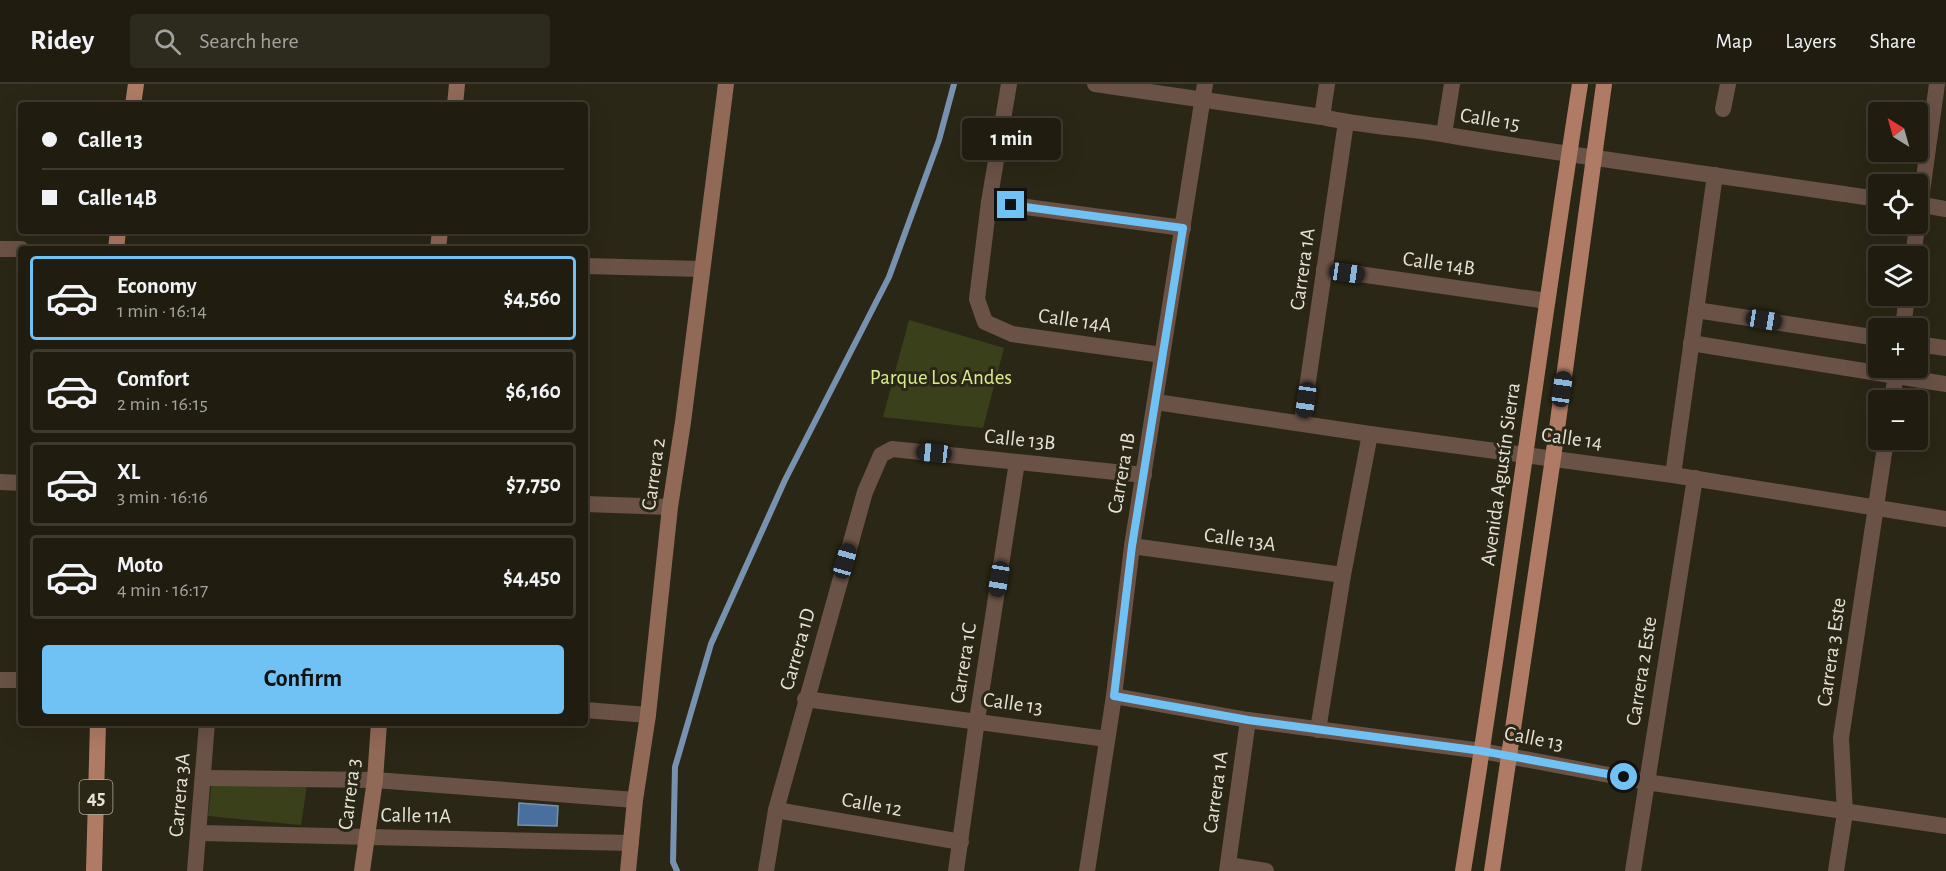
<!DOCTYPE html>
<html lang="en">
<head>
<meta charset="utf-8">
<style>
	:root { --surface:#201d10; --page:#2d2a1e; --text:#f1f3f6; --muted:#a2a29f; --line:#3d3b30; --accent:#70c1f4 }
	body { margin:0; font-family:"Alegreya Sans",sans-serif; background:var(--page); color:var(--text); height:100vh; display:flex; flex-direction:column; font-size:22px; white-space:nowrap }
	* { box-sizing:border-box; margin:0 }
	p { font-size:20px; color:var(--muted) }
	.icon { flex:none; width:33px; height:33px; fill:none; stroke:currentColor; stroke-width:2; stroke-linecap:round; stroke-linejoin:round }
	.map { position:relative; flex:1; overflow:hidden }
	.drawer { position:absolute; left:18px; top:162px; width:570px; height:480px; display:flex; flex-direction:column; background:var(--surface); border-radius:6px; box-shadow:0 6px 24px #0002,0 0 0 2px var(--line) }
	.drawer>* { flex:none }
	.top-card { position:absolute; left:18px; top:18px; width:570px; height:132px; border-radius:6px; box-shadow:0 6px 24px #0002,0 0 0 2px var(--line); display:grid; align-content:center; height:132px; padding:0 24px; background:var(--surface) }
	.needle { width:39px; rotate:323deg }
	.buttons { position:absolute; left:1868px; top:18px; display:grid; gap:12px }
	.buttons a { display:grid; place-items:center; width:60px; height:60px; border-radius:6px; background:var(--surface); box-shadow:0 6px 24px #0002,0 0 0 2px var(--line); font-size:30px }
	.end { position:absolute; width:27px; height:27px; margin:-14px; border:8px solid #70c1f4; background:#111; box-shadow:0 0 0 3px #111 }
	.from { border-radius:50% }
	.bubble { position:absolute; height:42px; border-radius:6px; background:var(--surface); box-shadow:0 6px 24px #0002,0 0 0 2px var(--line); font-size:20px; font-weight:700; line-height:42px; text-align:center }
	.car { position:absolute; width:18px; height:36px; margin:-18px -9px; border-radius:8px; box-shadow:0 0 4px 2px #0007; background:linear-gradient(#222 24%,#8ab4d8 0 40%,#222 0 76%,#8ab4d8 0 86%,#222 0) }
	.top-card b { display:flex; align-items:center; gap:21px; height:57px; font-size:22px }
	.top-card b+b { border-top:2px solid var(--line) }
	.top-card i { width:15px; height:15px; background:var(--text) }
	ul { padding:10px 0 0; list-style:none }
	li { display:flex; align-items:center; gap:18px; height:84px; margin:0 12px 9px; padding:0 12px; border:3px solid var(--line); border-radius:6px }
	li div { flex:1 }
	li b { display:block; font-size:22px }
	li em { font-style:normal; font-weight:700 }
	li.on { border-color:var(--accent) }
	li>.icon { width:54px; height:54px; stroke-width:1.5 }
	.cta { display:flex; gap:12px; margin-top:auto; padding:12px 24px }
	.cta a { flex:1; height:69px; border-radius:6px; background:var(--accent); color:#111; font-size:24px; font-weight:700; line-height:69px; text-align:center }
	header { display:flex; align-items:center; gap:36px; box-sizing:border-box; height:84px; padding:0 30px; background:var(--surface); border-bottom:2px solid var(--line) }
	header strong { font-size:28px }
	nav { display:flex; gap:33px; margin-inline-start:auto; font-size:21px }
	.search { width:420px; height:54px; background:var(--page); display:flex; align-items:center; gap:15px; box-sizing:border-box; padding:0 21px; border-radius:6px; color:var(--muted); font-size:22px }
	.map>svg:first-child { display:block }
	.green { fill:#3a411a }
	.water { fill:#486f9d; stroke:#7792ae; stroke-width:1.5 }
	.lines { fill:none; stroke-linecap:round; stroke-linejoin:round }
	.stream { stroke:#7792ae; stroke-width:6 }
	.minor { stroke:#6b5247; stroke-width:16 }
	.secondary { stroke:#916957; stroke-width:16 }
	.primary { stroke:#af7b64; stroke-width:16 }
	.route { stroke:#70c1f4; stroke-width:8 }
	.labels { text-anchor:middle; stroke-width:6; stroke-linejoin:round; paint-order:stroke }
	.shield { fill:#2b2716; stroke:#acaa9d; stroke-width:1.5 }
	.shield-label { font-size:20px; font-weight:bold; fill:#e4e2d7 }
	.street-label { font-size:21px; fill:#e4e2d7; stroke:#2b2716 }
	.park-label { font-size:21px; fill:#daea8f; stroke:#2b2716 }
</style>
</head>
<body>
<header>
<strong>Ridey</strong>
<div class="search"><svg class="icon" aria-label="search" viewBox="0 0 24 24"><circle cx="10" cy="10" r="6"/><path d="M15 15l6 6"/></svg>Search here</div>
<nav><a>Map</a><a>Layers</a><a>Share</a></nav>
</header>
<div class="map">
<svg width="1946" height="787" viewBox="0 0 1946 787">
	<rect width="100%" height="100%" fill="#2b2716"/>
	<g class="green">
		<path d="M 909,236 L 1004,264 L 983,344 L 883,333 Z"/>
		<path d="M 212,696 L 307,701 L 301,741 L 208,732 Z"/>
	</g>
	<path class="water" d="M 519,719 L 558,722 L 557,742 L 518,741 Z"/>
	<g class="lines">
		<path class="stream" d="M 677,787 L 673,778 L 675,683 L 711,560 L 785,396 L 889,193 L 939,56 L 954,0"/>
		<g class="minor">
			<path d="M 1009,0 L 989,118 L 977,215 L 985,238 L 1012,250 L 1162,271"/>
			<path d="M 1095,0 L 1322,33 C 1365,43 1410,44 1453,52 C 1594,75 1736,94 1878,115"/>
			<path d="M 1723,25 L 1728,0"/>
			<path d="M 1322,33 L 1327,0"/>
			<path d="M 1444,50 L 1452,0"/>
			<path d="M 989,118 L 1183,144"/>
			<path d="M 1917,120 L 1946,125"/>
			<path d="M 0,165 L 21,165"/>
			<path d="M 1913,172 L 1937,0"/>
			<path d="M 585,182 L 701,185"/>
			<path d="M 1324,185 L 1547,217"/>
			<path d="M 1696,226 L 1878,254"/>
			<path d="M 1903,244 L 1907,212"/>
			<path d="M 1691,259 L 1946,300"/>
			<path d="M 1917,260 L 1946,264"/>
			<path d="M 1892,316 L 1897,284"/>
			<path d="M 1156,318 L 1370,350 L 1673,391 L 1946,435"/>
			<path d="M 1302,338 L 1346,38"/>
			<path d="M 1673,391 L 1715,91"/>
			<path d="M 0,398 L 21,399"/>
			<path d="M 585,420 L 670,423"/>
			<path d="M 1132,462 L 1343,491"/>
			<path d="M 0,596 L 21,596"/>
			<path d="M 1114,612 L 1248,636 L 1482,667 L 1646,698 L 1946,742"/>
			<path d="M 805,615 L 1107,655"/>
			<path d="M 585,626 L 648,631"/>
			<path d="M 1318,646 L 1343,491 L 1370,350"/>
			<path d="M 204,694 L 375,696 L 635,716"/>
			<path d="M 776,726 L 961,758"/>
			<path d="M 199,749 L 631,759"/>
			<path d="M 1228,781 L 1266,787"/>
			<path d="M 195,787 L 207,639"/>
			<path d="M 766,787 L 776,726 L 865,408 L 881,371 L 892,365 L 1144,391"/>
			<path d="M 956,787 L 977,636 L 1017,378"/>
			<path d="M 1087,787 L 1114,612 L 1132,462 L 1205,0"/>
			<path d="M 1227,787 L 1248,636"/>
			<path d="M 1633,787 L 1695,394"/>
			<path d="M 1836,787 L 1845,729 L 1841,654 L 1886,356"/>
		</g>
		<g class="secondary">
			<path d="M 455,21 L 457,0"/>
			<path d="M 438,165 L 440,147"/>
			<path d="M 362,787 L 375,696 L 379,639"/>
			<path d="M 628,787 L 635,716 L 648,631 L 670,423 L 683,338 L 726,0"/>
		</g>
		<g class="primary">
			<path d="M 133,21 L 136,0"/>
			<path d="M 116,165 L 118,147"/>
			<path d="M 94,787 L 98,639"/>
			<path d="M 1463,787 C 1505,525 1539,262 1580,0"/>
			<path d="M 1492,787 L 1553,374 L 1604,0"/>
		</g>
	</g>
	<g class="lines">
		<path class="route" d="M 1011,121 L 1183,144 L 1132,462 L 1114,612 L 1248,636 L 1482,667 L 1624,693"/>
	</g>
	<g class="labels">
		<rect class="shield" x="79.5" y="696" width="33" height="34" rx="4.5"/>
		<g class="shield-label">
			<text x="96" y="720">45</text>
		</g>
		<g class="street-label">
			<text transform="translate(1490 35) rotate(9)" y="7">Calle 15</text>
			<text transform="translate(1439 179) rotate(8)" y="7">Calle 14B</text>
			<text transform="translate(1302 185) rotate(-82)" y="7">Carrera 1A</text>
			<text transform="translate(1075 236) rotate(8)" y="7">Calle 14A</text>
			<text transform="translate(1572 354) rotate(8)" y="7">Calle 14</text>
			<text transform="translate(1020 355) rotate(6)" y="7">Calle 13B</text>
			<text transform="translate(1121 389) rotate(-80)" y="7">Carrera 1B</text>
			<text transform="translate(653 390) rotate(-82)" y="7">Carrera 2</text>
			<text transform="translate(1500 390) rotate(-82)" y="7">Avenida Agustín Sierra</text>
			<text transform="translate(1240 455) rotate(8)" y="7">Calle 13A</text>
			<text transform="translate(797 565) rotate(-74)" y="7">Carrera 1D</text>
			<text transform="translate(1831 568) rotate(-82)" y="7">Carrera 3 Este</text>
			<text transform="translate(963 579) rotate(-81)" y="7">Carrera 1C</text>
			<text transform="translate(1641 587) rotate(-81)" y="7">Carrera 2 Este</text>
			<text transform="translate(1013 619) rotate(8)" y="7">Calle 13</text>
			<text transform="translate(1534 654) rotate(11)" y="7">Calle 13</text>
			<text transform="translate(1215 708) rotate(-82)" y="7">Carrera 1A</text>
			<text transform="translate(349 710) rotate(-83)" y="7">Carrera 3</text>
			<text transform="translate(179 711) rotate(-85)" y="7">Carrera 3A</text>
			<text transform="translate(872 720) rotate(10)" y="7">Calle 12</text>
			<text transform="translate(416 731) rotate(1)" y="7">Calle 11A</text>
		</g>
		<g class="park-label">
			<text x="941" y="300">Parque Los Andes</text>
		</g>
	</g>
</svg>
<div class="buttons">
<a><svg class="needle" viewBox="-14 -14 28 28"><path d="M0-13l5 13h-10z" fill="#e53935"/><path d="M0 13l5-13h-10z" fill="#a2a29f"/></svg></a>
<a><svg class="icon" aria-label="locate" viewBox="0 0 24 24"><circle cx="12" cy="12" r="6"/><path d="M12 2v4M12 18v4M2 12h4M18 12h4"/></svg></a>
<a><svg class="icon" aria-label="layers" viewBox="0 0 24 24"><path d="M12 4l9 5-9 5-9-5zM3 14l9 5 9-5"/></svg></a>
<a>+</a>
<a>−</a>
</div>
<i class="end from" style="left:1624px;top:693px"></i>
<i class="end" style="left:1011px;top:121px"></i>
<div class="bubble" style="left:962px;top:34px;width:99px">1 min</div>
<i class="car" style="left:1347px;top:189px;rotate:98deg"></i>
<i class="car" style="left:1764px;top:236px;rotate:99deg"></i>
<i class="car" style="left:1562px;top:305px;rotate:8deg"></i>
<i class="car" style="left:1306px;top:316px;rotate:188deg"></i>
<i class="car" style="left:934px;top:369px;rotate:276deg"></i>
<i class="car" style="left:845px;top:477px;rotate:16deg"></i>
<i class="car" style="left:999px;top:495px;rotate:189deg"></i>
<div class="top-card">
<b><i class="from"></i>Calle 13</b>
<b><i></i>Calle 14B</b>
</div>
<section class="drawer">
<ul>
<li class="on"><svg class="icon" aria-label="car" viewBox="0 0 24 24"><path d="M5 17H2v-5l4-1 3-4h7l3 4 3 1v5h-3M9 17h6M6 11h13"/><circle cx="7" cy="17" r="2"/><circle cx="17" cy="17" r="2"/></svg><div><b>Economy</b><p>1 min · 16:14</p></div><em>$4,560</em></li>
<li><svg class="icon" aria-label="car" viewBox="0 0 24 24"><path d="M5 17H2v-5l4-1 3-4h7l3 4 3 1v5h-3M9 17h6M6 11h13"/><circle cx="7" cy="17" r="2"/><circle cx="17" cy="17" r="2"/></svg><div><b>Comfort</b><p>2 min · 16:15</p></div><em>$6,160</em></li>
<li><svg class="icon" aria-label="car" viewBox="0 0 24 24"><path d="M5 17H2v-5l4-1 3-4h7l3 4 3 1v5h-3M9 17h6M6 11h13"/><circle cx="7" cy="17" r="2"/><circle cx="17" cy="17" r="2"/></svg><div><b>XL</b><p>3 min · 16:16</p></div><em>$7,750</em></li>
<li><svg class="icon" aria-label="car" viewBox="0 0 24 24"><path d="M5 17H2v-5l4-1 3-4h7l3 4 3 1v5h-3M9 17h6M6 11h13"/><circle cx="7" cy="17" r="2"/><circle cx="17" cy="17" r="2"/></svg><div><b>Moto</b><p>4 min · 16:17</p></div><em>$4,450</em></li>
</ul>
<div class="cta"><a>Confirm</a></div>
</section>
</div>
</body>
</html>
